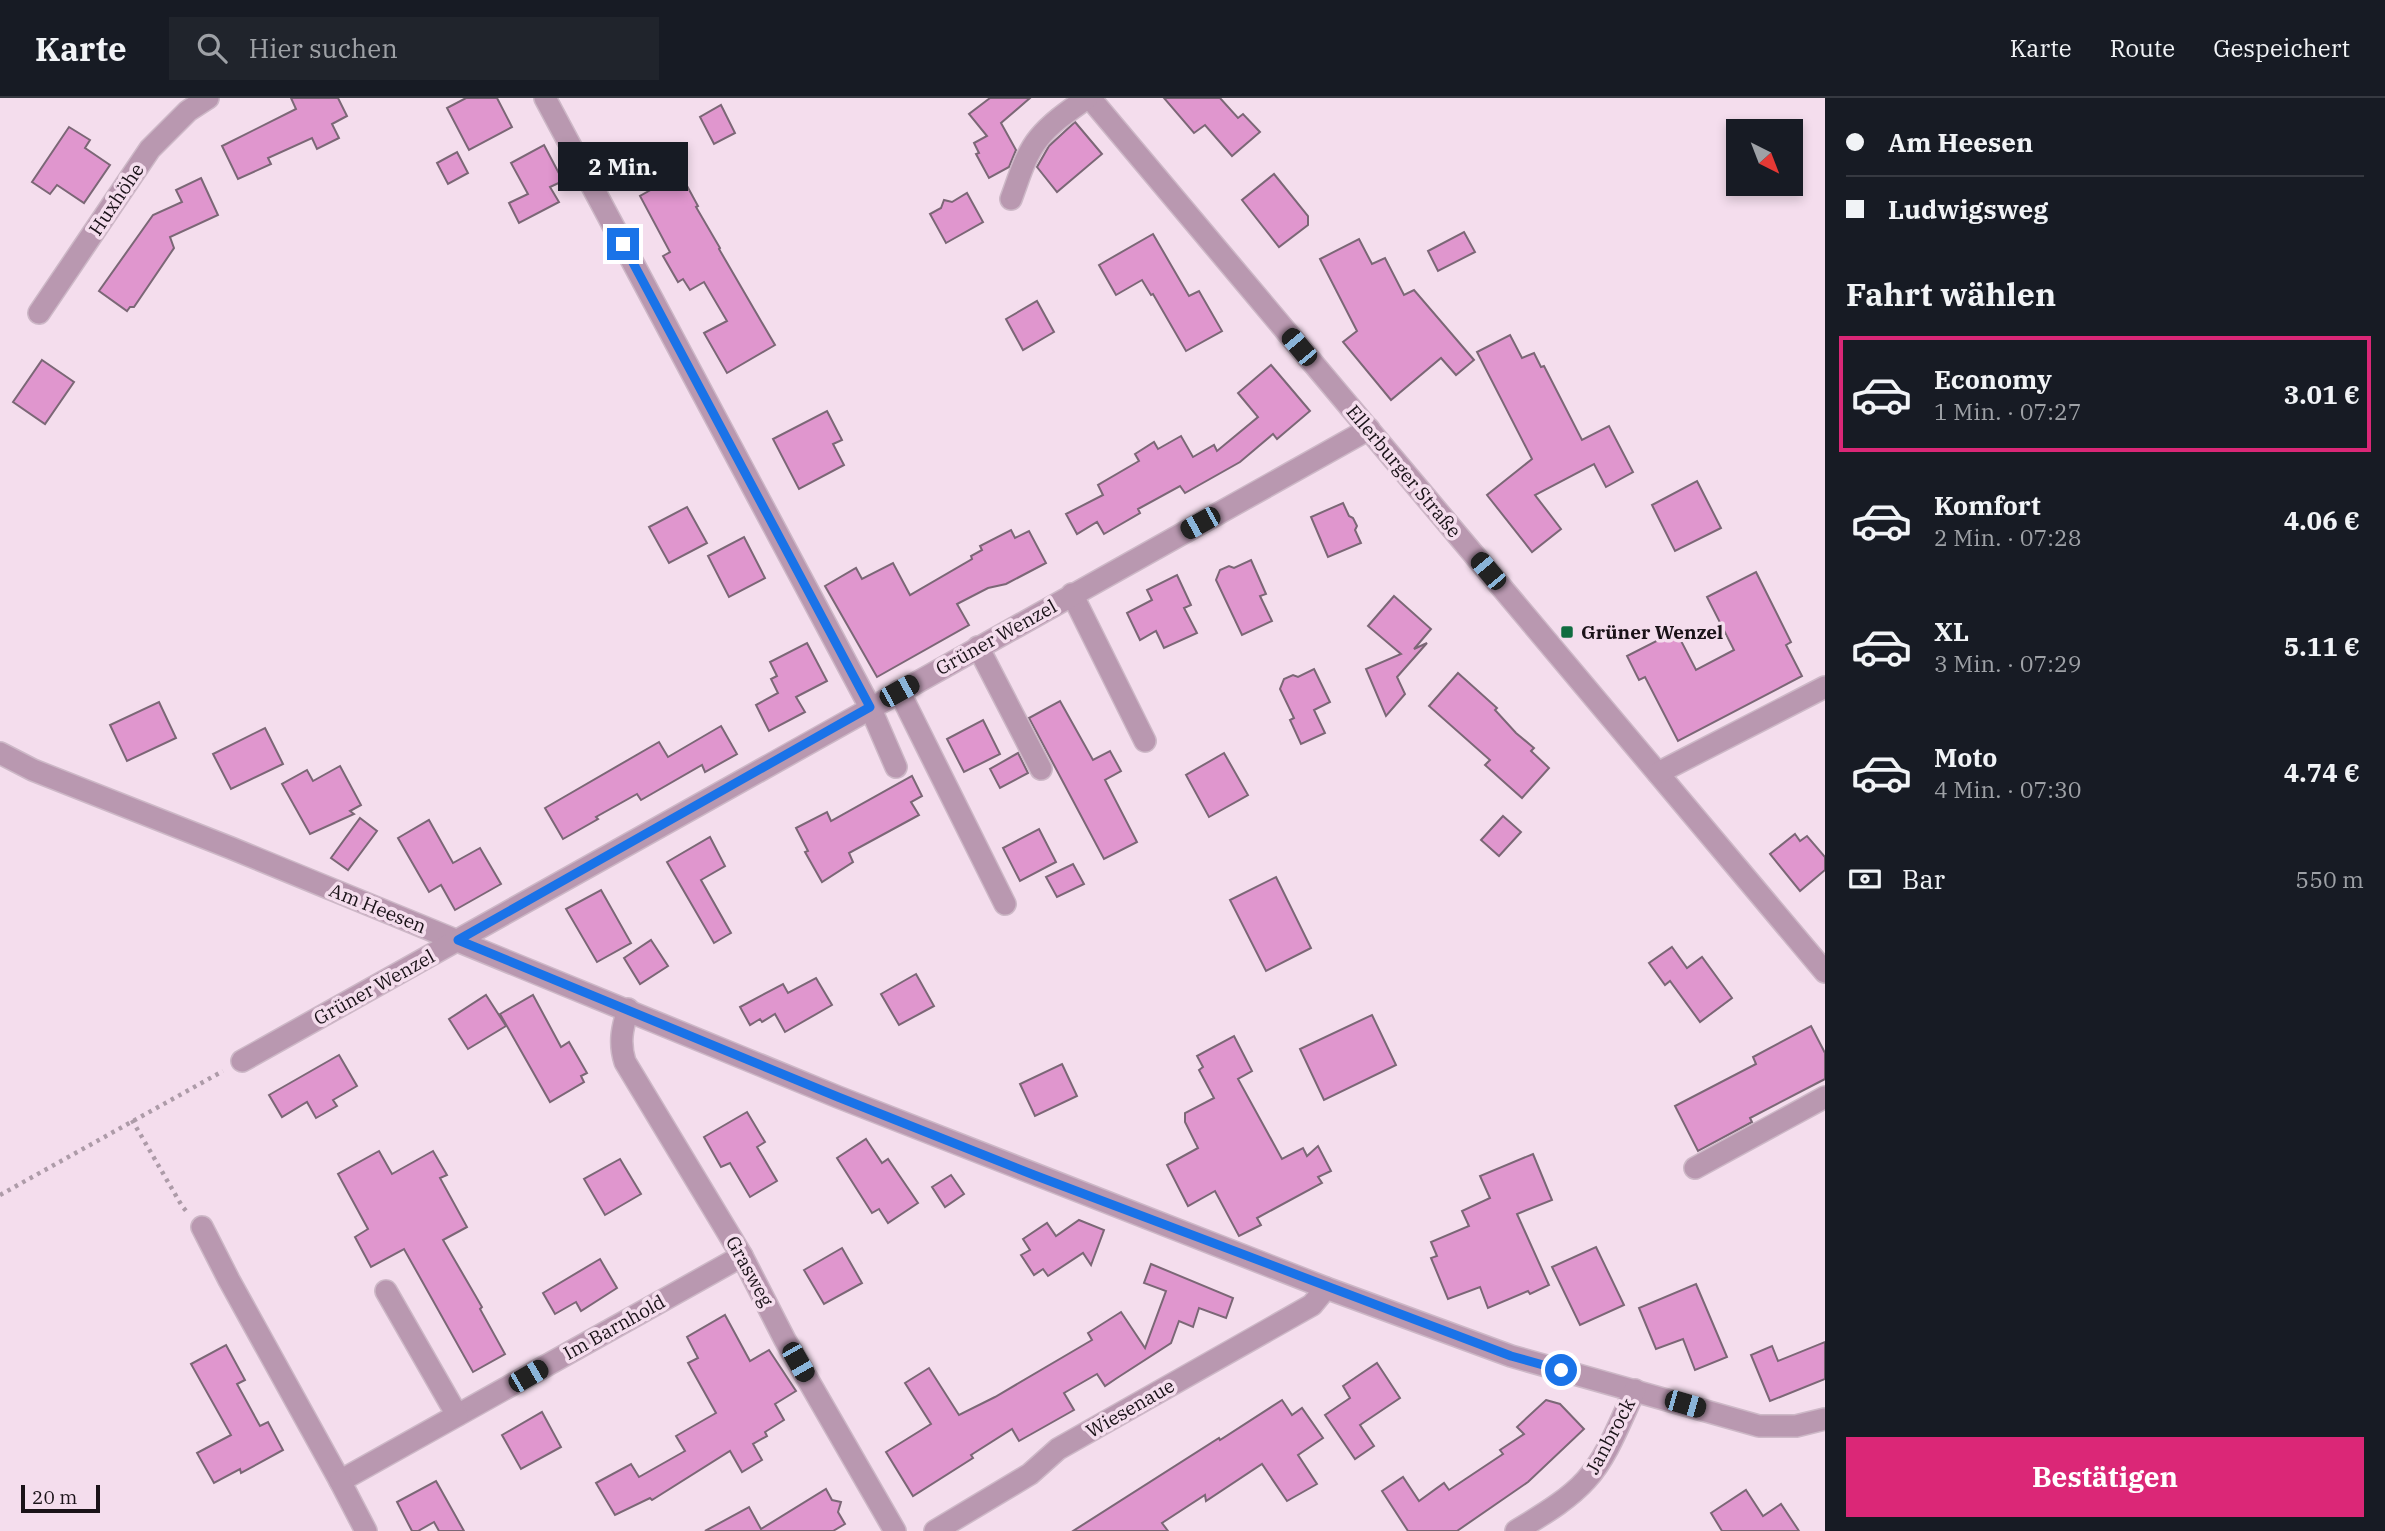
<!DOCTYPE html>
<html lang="de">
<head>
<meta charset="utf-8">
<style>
	:root { --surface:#171b24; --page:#20242c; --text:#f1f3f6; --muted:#9ea1a6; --line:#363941; --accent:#db2777 }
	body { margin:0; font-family:"IBM Plex Serif",serif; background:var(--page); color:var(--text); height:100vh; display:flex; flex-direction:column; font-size:26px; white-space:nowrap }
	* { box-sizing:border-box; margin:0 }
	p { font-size:23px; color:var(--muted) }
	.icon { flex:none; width:38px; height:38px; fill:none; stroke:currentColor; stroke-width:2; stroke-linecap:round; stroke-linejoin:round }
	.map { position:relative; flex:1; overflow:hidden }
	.panel { display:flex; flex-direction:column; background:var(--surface); width:560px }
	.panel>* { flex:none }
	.guide { display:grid; align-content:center; height:154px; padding:0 21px; background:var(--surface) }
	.needle { width:46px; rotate:138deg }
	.fabs { position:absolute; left:1726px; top:21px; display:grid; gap:14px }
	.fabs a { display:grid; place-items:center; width:77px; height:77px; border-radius:0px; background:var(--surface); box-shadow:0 4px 10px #0003; font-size:35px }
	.scale { position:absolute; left:21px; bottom:18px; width:79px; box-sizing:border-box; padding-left:7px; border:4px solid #1a1218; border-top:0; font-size:19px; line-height:24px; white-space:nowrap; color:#1a1218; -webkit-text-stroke:5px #f4dded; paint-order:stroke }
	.end { position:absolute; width:32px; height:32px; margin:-16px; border:9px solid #1a73e8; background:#fff; box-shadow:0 0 0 4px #fff }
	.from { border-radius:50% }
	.bubble { position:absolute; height:49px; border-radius:0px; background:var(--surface); box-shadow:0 4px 10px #0003; font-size:23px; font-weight:700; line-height:49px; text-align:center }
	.car { position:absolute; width:21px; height:42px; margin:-21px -10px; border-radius:9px; box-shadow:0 0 5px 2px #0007; background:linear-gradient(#222 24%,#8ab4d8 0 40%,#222 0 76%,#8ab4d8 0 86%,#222 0) }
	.guide b { display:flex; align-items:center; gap:24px; height:66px; font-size:26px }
	.guide b+b { border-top:2px solid var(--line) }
	.guide i { width:18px; height:18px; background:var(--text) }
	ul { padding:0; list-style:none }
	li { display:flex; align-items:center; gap:21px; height:116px; margin:0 14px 10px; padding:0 7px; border:4px solid transparent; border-radius:0px }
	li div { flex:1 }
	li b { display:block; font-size:26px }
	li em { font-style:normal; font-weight:700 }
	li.current { border-color:var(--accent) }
	li>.icon { width:63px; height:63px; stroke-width:1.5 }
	h2 { padding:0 21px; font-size:32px; line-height:84px }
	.pay { display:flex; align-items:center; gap:18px; height:77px; padding:0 21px; font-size:26px }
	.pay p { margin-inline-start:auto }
	.action { display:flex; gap:14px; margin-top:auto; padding:14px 21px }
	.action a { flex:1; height:80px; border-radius:0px; background:var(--accent); color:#fff; font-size:28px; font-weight:700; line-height:80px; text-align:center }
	header { display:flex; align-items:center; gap:42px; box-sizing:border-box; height:98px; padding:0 35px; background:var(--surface); border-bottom:2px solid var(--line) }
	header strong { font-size:33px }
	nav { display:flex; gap:38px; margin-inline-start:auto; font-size:24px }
	.search { width:490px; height:63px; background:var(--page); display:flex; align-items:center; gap:18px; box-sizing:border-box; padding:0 24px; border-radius:0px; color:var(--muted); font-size:26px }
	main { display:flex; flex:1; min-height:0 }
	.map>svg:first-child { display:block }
	.building { fill:#e096ce; stroke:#7b6776; stroke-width:2 }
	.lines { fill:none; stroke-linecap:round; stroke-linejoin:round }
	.minor-casing { stroke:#cdb8c7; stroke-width:24 }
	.path { stroke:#ad9ba8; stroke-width:4.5; stroke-dasharray:3.5 5; stroke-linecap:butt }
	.minor { stroke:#b998b0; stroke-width:21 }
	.route { stroke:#1a73e8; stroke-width:9 }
	.poi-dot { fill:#106c40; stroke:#f4dded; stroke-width:2.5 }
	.labels { text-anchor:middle; stroke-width:7; stroke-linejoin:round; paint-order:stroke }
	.street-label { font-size:19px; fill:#1a1218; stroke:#f4dded }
	.poi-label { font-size:19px; font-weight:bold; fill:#1a1218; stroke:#f4dded; text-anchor:start }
</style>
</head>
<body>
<header>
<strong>Karte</strong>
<div class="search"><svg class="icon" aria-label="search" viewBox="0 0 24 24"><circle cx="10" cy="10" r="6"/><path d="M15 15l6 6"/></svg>Hier suchen</div>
<nav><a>Karte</a><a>Route</a><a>Gespeichert</a></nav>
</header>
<main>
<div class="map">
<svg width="1825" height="1433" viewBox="0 0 1825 1433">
	<rect width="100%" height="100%" fill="#f4dded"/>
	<g class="building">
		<path d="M 291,0 L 338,0 L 347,18 L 332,26 L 339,40 L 317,51 L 312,40 L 268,60 L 271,66 L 238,81 L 222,48 L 296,11 Z"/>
		<path d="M 466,0 L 497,0 L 512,29 L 469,52 L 447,10 Z"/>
		<path d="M 990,0 L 1030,0 L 1001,25 L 1016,52 L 1009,69 L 989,80 L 976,56 L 979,55 L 974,45 L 987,38 L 969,16 Z"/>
		<path d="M 1164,0 L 1220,0 L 1238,20 L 1243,16 L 1260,34 L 1232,58 L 1205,27 L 1194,35 Z"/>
		<path d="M 721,7 L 735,35 L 714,46 L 700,19 Z"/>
		<path d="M 1075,24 L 1102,56 L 1057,94 L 1037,69 L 1049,48 Z"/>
		<path d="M 69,29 L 90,42 L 85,50 L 110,67 L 84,105 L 57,87 L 50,96 L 32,84 Z"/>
		<path d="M 544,47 L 563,83 L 550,89 L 559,104 L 519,125 L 509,105 L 528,96 L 511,65 Z"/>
		<path d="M 457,54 L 468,75 L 448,86 L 437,65 Z"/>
		<path d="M 674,64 L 698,108 L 696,109 L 720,150 L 719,151 L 775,247 L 727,275 L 704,235 L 727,223 L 704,184 L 690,192 L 683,181 L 678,184 L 663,158 L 670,154 L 640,98 L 656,89 L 649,77 Z"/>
		<path d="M 1274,76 L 1308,118 L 1308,127 L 1279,149 L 1242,102 Z"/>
		<path d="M 201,80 L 218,117 L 170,139 L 174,150 L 134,209 L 130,209 L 127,213 L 99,193 L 153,117 L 182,104 L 176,92 Z"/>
		<path d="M 967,95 L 983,124 L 946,145 L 930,116 L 941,110 L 944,102 L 952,104 Z"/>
		<path d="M 1464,134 L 1475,154 L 1438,173 L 1428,153 Z"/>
		<path d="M 1153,136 L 1189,198 L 1199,193 L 1222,233 L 1186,253 L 1153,196 L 1151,197 L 1142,182 L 1116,197 L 1099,167 Z"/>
		<path d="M 1359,141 L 1372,166 L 1385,160 L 1404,197 L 1414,192 L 1474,262 L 1456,277 L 1441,260 L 1391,302 L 1343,244 L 1357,233 L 1320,161 Z"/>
		<path d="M 1037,203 L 1054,234 L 1023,252 L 1006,221 Z"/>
		<path d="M 1510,237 L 1522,260 L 1534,255 L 1541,269 L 1544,268 L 1582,342 L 1609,328 L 1633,374 L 1606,389 L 1594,366 L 1535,397 L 1561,431 L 1532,454 L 1487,397 L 1532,361 L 1477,254 Z"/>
		<path d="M 42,262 L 74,284 L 45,326 L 13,304 Z"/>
		<path d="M 1271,267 L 1310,313 L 1277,341 L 1273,336 L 1240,364 L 1185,395 L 1180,388 L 1138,411 L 1140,415 L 1104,436 L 1097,424 L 1077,436 L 1066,416 L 1103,397 L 1098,387 L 1139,363 L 1135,356 L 1154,344 L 1158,351 L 1181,338 L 1193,359 L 1214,347 L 1217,353 L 1258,319 L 1238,295 Z"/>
		<path d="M 827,313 L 842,342 L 833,346 L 844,367 L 799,391 L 773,341 Z"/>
		<path d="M 1697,383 L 1721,430 L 1675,453 L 1652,407 Z"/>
		<path d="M 1343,405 L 1349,418 L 1353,420 L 1357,428 L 1355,432 L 1361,445 L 1328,459 L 1311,419 Z"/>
		<path d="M 687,409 L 707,445 L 669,465 L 649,429 Z"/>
		<path d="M 1011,432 L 1015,440 L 1029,433 L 1046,465 L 1006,486 L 988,490 L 957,506 L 969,527 L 877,579 L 825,488 L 856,470 L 862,481 L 893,465 L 910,497 L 972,461 L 971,458 L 982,452 L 980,448 Z"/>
		<path d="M 744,439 L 765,480 L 729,499 L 708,458 Z"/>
		<path d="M 1251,462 L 1266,496 L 1260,498 L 1272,523 L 1242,537 L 1216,482 L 1220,472 L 1229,468 L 1234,470 Z"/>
		<path d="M 1756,474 L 1791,544 L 1786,547 L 1802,578 L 1678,643 L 1645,579 L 1639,582 L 1627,558 L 1676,533 L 1696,572 L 1734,552 L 1707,499 Z"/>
		<path d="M 1177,477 L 1191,507 L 1184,510 L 1197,535 L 1164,550 L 1156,533 L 1140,542 L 1127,515 L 1152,502 L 1147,492 Z"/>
		<path d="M 1394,498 L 1431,531 L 1414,551 L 1427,545 L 1397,579 L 1405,596 L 1386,618 L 1366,571 L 1401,556 L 1368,528 Z"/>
		<path d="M 807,545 L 827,583 L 796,599 L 805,614 L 769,633 L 756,607 L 778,595 L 771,581 L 777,578 L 770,564 Z"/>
		<path d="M 1314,571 L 1330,604 L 1314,612 L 1325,635 L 1301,646 L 1290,622 L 1294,620 L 1280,591 L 1284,581 L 1293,577 L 1298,579 Z"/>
		<path d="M 1458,575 L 1497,610 L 1495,612 L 1516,635 L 1534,650 L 1531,653 L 1549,670 L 1522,700 L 1485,667 L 1490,662 L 1429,608 Z"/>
		<path d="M 1060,603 L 1093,662 L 1110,653 L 1121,673 L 1105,682 L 1137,744 L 1104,761 L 1029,620 Z"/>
		<path d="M 159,604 L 176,640 L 127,663 L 110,627 Z"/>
		<path d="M 983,622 L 1000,656 L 964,674 L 947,641 Z"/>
		<path d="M 721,628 L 737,656 L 705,674 L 702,667 L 641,702 L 637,696 L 596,719 L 598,721 L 563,741 L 545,710 L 659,644 L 668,659 Z"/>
		<path d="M 265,630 L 283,666 L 231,691 L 213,656 Z"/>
		<path d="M 1018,655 L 1028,675 L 1000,690 L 990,671 Z"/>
		<path d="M 1224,655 L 1248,697 L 1209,719 L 1186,677 Z"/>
		<path d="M 340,668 L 361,707 L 350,713 L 354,716 L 310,736 L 282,686 L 307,672 L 313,683 Z"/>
		<path d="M 912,678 L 922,698 L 911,704 L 919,717 L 849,755 L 853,764 L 822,784 L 805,754 L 808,753 L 796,730 L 827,714 L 831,723 Z"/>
		<path d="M 1503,718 L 1521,734 L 1499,758 L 1481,742 Z"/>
		<path d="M 360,720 L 377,733 L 348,772 L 331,760 Z"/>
		<path d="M 429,722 L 453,765 L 480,750 L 501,786 L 455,812 L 441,787 L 429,794 L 398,740 Z"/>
		<path d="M 1039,731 L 1056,764 L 1020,783 L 1003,750 Z"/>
		<path d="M 1795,736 L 1800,743 L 1807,738 L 1825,759 L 1825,772 L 1800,793 L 1770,756 Z"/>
		<path d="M 710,739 L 725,768 L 701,782 L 731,835 L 714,845 L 667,764 Z"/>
		<path d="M 1073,766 L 1084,786 L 1057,799 L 1046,779 Z"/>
		<path d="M 1276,779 L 1311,850 L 1266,873 L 1230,802 Z"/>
		<path d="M 601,792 L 631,845 L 597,864 L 566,811 Z"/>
		<path d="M 651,842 L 668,868 L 640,886 L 624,860 Z"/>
		<path d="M 1672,849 L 1687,870 L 1702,859 L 1732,900 L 1700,924 L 1670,883 L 1665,887 L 1649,865 Z"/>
		<path d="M 916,876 L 934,908 L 899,927 L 881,896 Z"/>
		<path d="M 816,880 L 832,907 L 785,934 L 775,916 L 762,924 L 760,921 L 750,927 L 740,909 L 783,886 L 788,895 Z"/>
		<path d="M 486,897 L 506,928 L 468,951 L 449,921 Z"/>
		<path d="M 533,897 L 561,949 L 569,944 L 587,975 L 581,978 L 584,984 L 550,1004 L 500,916 Z"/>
		<path d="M 1372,917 L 1396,967 L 1324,1002 L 1300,951 Z"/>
		<path d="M 1811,928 L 1825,955 L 1825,981 L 1750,1020 L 1752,1024 L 1698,1053 L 1675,1008 L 1756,966 L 1753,959 Z"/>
		<path d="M 1234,938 L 1252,973 L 1238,981 L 1282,1061 L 1303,1050 L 1307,1058 L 1318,1048 L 1331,1073 L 1318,1079 L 1322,1085 L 1257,1120 L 1261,1127 L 1239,1138 L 1215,1093 L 1188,1108 L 1167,1067 L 1198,1050 L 1185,1024 L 1185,1015 L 1214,1000 L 1199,972 L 1203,969 L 1197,958 Z"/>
		<path d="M 339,957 L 357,988 L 333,1002 L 337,1008 L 316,1020 L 307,1004 L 282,1019 L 269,997 Z"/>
		<path d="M 1062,966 L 1077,998 L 1035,1018 L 1020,986 Z"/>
		<path d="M 747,1014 L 765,1044 L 757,1049 L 777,1083 L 750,1099 L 730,1065 L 721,1069 L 704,1039 Z"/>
		<path d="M 866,1041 L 882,1065 L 888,1061 L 918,1105 L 888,1125 L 879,1111 L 872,1115 L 837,1060 Z"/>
		<path d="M 379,1053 L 392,1076 L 433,1053 L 447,1077 L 440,1080 L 467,1129 L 443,1142 L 482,1209 L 480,1211 L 505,1256 L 473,1274 L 404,1151 L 371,1169 L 355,1139 L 368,1131 L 338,1076 Z"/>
		<path d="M 1533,1056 L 1552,1102 L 1517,1116 L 1549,1187 L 1530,1196 L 1528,1193 L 1488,1210 L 1480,1189 L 1448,1201 L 1431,1160 L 1437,1158 L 1431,1144 L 1469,1128 L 1462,1113 L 1490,1100 L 1480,1078 Z"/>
		<path d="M 620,1061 L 641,1096 L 605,1117 L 584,1081 Z"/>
		<path d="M 951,1077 L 964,1096 L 945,1109 L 932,1089 Z"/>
		<path d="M 1079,1122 L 1104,1132 L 1091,1167 L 1083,1155 L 1048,1178 L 1043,1171 L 1034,1177 L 1021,1157 L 1030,1152 L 1023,1141 L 1047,1125 L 1056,1138 Z"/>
		<path d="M 1596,1149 L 1624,1207 L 1580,1227 L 1552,1169 Z"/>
		<path d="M 842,1150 L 862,1185 L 824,1206 L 804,1172 Z"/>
		<path d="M 600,1161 L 617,1190 L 581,1213 L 576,1204 L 555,1216 L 543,1195 Z"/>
		<path d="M 1151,1166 L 1233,1200 L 1226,1220 L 1199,1210 L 1193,1229 L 1179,1223 L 1171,1245 L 1117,1280 L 1105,1288 L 1097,1276 L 1064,1295 L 1074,1312 L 1019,1343 L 1012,1331 L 971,1357 L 973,1360 L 913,1398 L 886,1354 L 931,1326 L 905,1285 L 929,1270 L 959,1317 L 995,1299 L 1092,1242 L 1088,1235 L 1121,1214 L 1145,1250 L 1166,1193 L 1144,1185 Z"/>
		<path d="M 1696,1186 L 1727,1259 L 1695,1272 L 1683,1241 L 1656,1251 L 1639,1210 Z"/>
		<path d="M 725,1217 L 750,1263 L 769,1252 L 796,1293 L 775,1306 L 784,1322 L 765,1334 L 767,1338 L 753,1346 L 762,1362 L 742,1374 L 730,1353 L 652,1402 L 650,1400 L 615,1417 L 596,1385 L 631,1366 L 639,1379 L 685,1353 L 676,1338 L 716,1315 L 688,1265 L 698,1260 L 687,1239 Z"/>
		<path d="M 1825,1244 L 1825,1281 L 1770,1303 L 1751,1257 L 1772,1248 L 1778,1263 Z"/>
		<path d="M 226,1247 L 245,1282 L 237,1286 L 260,1328 L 268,1324 L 283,1352 L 241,1375 L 240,1371 L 214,1385 L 197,1355 L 231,1337 L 191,1266 Z"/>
		<path d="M 1377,1265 L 1400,1300 L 1360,1327 L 1374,1348 L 1355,1361 L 1325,1317 L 1350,1300 L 1343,1288 Z"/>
		<path d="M 1282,1302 L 1292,1317 L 1302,1310 L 1323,1340 L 1298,1357 L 1317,1386 L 1287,1403 L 1262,1366 L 1206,1403 L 1205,1397 L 1162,1425 L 1168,1433 L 1073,1433 L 1219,1340 L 1220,1342 Z"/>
		<path d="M 1546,1302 L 1560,1306 L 1584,1331 L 1528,1384 L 1457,1433 L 1408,1433 L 1382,1393 L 1403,1379 L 1419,1403 L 1444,1385 L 1449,1392 L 1503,1356 L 1500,1352 L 1524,1336 L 1517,1329 Z"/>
		<path d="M 542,1314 L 561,1349 L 521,1371 L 502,1337 Z"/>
		<path d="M 436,1383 L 464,1433 L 439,1433 L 434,1424 L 418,1433 L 412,1433 L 397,1404 Z"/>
		<path d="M 826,1391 L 832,1402 L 841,1404 L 838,1414 L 845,1426 L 833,1433 L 705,1433 L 749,1409 L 761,1431 Z"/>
		<path d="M 1746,1392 L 1763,1418 L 1781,1406 L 1799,1433 L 1722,1433 L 1711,1415 Z"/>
	</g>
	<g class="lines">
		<g class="minor-casing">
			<g id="minor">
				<path d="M 545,0 L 870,609 L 896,669"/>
				<path d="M 1090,0 L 1825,874"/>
				<path d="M 1011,101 C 1019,80 1025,57 1039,40 C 1052,24 1070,12 1087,0"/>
				<path d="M 39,215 L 150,51 L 188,13 L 208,0"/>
				<path d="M 1072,496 L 1145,643"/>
				<path d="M 978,549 L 1041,671"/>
				<path d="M 899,593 L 1005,806"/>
				<path d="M 0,655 L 33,672 L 231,750 L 838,999 L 1326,1190 L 1511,1258 L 1759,1328 L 1796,1328 L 1825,1321"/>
				<path d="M 1658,675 L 1825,589"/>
				<path d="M 628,911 C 622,931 619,945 625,964 L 742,1158 L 785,1242 L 895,1433"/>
				<path d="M 242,963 L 1369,331"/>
				<path d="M 1695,1070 L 1825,999"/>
				<path d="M 202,1129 L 229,1182 L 340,1383 L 742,1158"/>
				<path d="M 386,1193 L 457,1317"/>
				<path d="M 340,1383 L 366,1433"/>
				<path d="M 935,1433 L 1030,1376 L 1058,1351 L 1312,1207 L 1326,1190"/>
				<path d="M 1516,1433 C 1540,1418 1567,1403 1586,1382 C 1608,1358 1621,1321 1635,1292"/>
			</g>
		</g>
		<g class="path">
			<path d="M 132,1022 L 182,1108 L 187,1114"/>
			<path d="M 0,1097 L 223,973"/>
		</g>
		<use href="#minor" class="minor"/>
	</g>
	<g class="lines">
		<path class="route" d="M 623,146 L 870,609 L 458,842 L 838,999 L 1034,1077 L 1511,1258 L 1561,1272"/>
	</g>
	<rect class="poi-dot" x="1560" y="527" width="14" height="14" rx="3.5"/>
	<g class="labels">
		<g class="street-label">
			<text transform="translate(116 101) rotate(-56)" y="7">Huxhöhe</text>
			<text transform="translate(1404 373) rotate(50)" y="7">Ellerburger Straße</text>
			<text transform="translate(996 539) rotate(-29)" y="7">Grüner Wenzel</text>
			<text transform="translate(378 810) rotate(22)" y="7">Am Heesen</text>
			<text transform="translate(374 889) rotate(-29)" y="7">Grüner Wenzel</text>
			<text transform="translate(750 1173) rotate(61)" y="7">Grasweg</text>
			<text transform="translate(614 1229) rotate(-29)" y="7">Im Barnhold</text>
			<text transform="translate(1130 1310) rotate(-30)" y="7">Wiesenaue</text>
			<text transform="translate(1610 1338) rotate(-62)" y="7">Janbrock</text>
		</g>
		<g class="poi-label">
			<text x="1581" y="541">Grüner Wenzel</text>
		</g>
	</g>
</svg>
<div class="fabs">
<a><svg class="needle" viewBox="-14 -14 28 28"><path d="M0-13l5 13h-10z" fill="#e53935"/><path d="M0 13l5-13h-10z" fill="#9ea1a6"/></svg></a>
</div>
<div class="scale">20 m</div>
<i class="end from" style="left:1561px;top:1272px"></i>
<i class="end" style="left:623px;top:146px"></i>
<div class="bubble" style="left:558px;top:44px;width:130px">2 Min.</div>
<i class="car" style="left:1299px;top:249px;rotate:320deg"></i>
<i class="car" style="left:1200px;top:425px;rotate:241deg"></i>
<i class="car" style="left:1488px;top:473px;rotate:320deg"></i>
<i class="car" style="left:899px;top:593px;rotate:61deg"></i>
<i class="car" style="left:798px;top:1264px;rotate:150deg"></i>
<i class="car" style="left:528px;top:1278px;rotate:60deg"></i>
<i class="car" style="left:1685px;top:1306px;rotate:106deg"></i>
</div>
<section class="panel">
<div class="guide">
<b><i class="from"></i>Am Heesen</b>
<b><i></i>Ludwigsweg</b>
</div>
<h2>Fahrt wählen</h2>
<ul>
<li class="current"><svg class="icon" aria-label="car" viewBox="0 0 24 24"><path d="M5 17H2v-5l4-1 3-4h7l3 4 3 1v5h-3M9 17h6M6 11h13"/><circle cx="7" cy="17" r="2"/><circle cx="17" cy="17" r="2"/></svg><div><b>Economy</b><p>1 Min. · 07:27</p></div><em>3.01 €</em></li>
<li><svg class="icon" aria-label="car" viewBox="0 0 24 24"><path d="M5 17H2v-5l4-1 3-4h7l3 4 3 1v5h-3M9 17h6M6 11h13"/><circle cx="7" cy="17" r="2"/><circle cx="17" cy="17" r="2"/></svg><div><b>Komfort</b><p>2 Min. · 07:28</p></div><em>4.06 €</em></li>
<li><svg class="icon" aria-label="car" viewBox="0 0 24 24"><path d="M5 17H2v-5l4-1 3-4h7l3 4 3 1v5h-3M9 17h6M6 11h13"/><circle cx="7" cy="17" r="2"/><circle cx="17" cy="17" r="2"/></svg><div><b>XL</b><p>3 Min. · 07:29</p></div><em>5.11 €</em></li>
<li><svg class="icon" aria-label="car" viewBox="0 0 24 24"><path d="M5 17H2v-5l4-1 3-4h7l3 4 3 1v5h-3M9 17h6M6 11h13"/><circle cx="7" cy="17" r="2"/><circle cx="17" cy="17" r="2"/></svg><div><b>Moto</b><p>4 Min. · 07:30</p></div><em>4.74 €</em></li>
</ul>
<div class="pay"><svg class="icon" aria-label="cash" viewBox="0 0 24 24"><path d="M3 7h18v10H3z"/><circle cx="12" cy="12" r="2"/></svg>Bar<p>550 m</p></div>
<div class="action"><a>Bestätigen</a></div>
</section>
</main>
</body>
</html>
